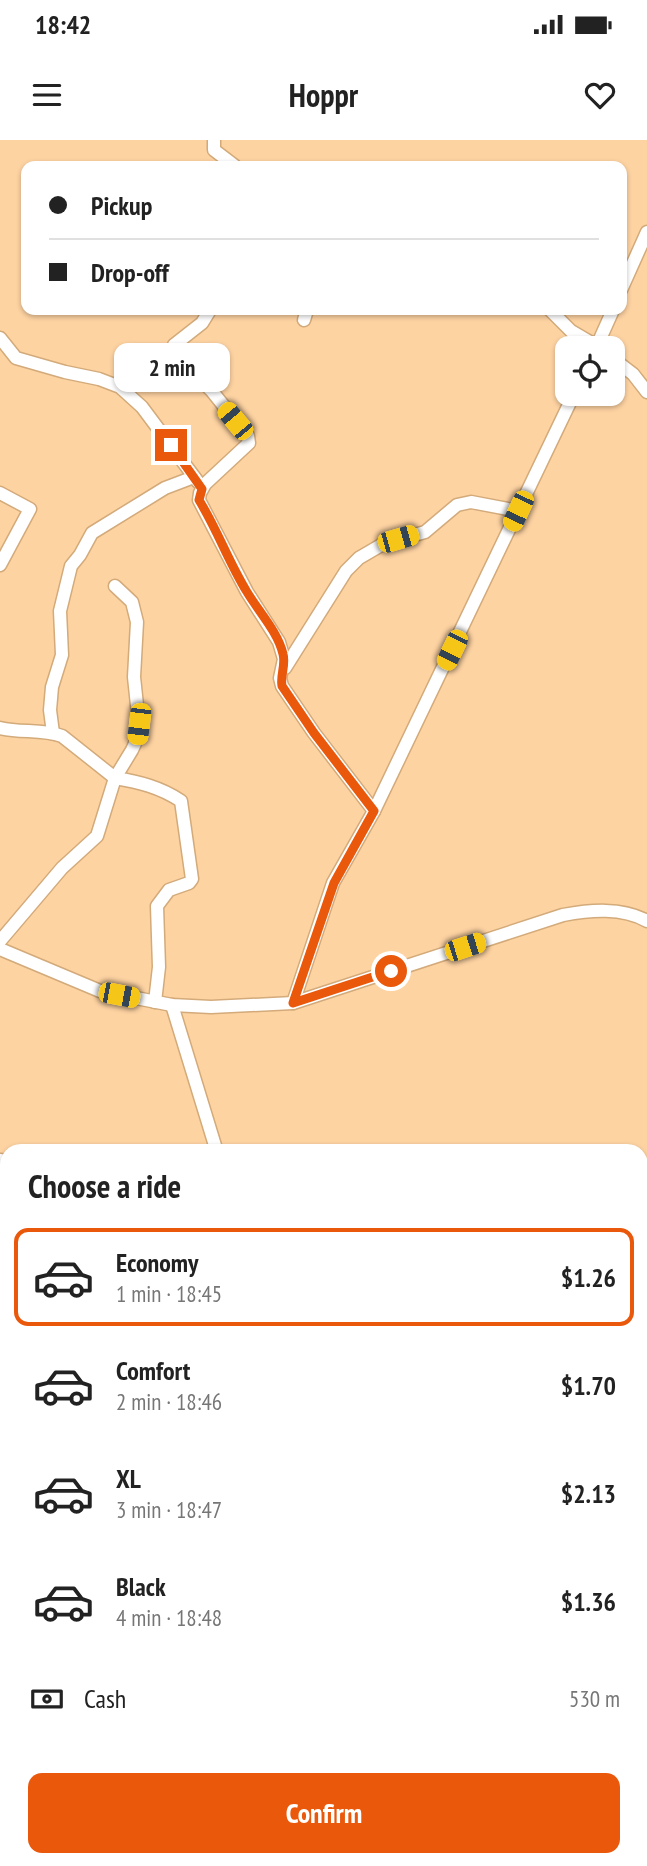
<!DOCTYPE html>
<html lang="en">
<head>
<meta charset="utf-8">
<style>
	:root { --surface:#fff; --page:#f6f6f6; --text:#222; --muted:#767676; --line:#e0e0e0; --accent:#ea580c }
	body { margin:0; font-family:"PT Sans Narrow",sans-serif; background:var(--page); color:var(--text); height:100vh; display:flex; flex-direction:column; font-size:26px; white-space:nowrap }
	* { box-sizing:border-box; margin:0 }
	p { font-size:23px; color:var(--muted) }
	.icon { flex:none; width:38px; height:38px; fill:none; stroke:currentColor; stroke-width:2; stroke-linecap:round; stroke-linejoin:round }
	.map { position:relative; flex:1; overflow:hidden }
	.sheet { position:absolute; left:0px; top:1004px; width:648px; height:723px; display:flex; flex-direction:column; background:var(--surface); border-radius:21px 21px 0 0; box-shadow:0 2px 5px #0004 }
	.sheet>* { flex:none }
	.hud { position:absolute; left:21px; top:21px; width:606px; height:154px; border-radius:14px; box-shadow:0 2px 5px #0004; display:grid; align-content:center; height:154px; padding:0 28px; background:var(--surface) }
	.buttons { position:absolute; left:555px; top:196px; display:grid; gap:14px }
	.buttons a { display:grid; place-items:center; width:70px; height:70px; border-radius:14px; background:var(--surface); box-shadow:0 2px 5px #0004; font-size:35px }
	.end { position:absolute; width:32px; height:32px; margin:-16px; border:9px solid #ea580c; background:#fff; box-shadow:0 0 0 4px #fff }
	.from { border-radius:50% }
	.bubble { position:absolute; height:49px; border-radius:14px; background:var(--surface); box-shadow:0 2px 5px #0004; font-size:23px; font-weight:800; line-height:49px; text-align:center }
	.car { position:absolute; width:21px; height:42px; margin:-21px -10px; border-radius:9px; box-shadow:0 0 5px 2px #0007; background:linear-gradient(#f5c518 24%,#345 0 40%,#f5c518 0 76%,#345 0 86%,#f5c518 0) }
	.hud b { display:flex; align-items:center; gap:24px; height:66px; font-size:26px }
	.hud b+b { border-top:2px solid var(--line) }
	.hud i { width:18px; height:18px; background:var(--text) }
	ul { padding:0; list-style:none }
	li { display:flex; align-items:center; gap:21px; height:98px; margin:0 14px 10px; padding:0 14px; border:4px solid transparent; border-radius:14px }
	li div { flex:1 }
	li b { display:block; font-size:26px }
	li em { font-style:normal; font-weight:800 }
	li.on { border-color:var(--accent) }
	li>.icon { width:63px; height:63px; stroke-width:1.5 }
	h2 { padding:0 28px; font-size:32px; line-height:84px }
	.pay { display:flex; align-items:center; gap:18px; height:77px; padding:0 28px; font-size:26px }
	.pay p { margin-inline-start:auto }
	.cta { display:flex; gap:14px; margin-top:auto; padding:14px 28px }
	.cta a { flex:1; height:80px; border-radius:14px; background:var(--accent); color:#fff; font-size:28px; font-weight:800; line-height:80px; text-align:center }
	.status { display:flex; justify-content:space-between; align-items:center; height:49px; padding:0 35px; background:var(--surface); direction:ltr }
	.status svg { height:19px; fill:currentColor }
	header { display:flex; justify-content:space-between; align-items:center; height:91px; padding:0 28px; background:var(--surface); font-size:32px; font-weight:800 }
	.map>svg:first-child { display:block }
	.green { fill:#dc9a45 }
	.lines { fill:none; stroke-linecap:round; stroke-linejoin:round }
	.minor-casing { stroke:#d3aa7a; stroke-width:15 }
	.minor { stroke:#fff; stroke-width:12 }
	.route { stroke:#ea580c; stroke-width:9 }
</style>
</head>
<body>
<div class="status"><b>18:42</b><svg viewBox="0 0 49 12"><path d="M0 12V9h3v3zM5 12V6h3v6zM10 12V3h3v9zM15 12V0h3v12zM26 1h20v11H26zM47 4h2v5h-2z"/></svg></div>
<header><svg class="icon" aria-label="menu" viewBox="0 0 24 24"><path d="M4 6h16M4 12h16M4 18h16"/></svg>Hoppr<svg class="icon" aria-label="heart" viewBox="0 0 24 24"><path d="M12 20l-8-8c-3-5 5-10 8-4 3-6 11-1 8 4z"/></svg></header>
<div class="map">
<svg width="647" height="1726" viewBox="0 0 647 1726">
	<rect width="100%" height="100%" fill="#fed3a2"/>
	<g class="green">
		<path d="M 647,1166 L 647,1407 L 640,1406 L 640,1170 Z"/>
		<path d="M 0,1257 L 7,1258 L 7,1474 L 0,1477 Z"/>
	</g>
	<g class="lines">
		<g class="minor-casing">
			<g id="minor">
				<path d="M 214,0 L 214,10 L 235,26"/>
				<path d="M 621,150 L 647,92"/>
				<path d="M 210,170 L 202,183 L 174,205 L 185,226 L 211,250 L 248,296 L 249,303 L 205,344 L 200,353 L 199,360 L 247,452 L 279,502 L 284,519 L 280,538 L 282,546 L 314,593 L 374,671"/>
				<path d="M 550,170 L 571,191 L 600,208"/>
				<path d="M 304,180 L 307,170"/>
				<path d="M 0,198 L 16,218 L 65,232 L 99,239 L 120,247 L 142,267 L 198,342"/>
				<path d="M 596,208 L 613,170"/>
				<path d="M 612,218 L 633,234 L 647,252"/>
				<path d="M 0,353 L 30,369 L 0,425"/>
				<path d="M 115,446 L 132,462 L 137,482 L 134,537 L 139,584 L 137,599 L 132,610 L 115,638 C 139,642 160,647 181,661 L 192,739 L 189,743 L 169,750 L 157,766 L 159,827 L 155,862"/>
				<path d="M 285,528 L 346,431 L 359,418 L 383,404 L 425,392 L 457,365 L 471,362 L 518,371"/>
				<path d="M 0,588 C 21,593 42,589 62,596 L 115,638 L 97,696 L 62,728 L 0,801"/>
				<path d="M 53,593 L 50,570 L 52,547 L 62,515 L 60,471 L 71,426 L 80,415 L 92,393 L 165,348 L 194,337"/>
				<path d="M 0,809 L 100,851 L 172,865 L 211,867 L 293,863 L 563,775 C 590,770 622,767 647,781"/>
				<path d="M 293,863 L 333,743 L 374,671 L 574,254"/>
				<path d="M 172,865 L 217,1012"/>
				<path d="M 0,1020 L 7,1021"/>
				<path d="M 640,1072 L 647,1070"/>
				<path d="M 640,1170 L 647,1166"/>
				<path d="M 0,1242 L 7,1243"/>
				<path d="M 0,1481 L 7,1478"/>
				<path d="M 0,1499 L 0,1515"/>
				<path d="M 0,1679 L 7,1690"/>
				<path d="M 640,1690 L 647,1652"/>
				<path d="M 29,1720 L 33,1726"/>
				<path d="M 449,1726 L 450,1720"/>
				<path d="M 634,1726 L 635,1720"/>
			</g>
		</g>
		<use href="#minor" class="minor"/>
	</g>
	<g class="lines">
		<path class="route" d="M 171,305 L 202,349 L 199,360 C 217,389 229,423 247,452 C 259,472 278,492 283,514 C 286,525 280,535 282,546 L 314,593 L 374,671 L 334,743 L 293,863 L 391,831"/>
	</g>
</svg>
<div class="buttons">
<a><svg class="icon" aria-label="locate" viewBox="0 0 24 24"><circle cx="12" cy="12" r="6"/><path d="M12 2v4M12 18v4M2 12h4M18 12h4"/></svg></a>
</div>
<i class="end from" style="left:391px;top:831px"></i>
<i class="end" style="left:171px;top:305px"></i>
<div class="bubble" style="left:114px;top:203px;width:116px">2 min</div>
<i class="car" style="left:235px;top:281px;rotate:320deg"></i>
<i class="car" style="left:518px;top:371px;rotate:205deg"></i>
<i class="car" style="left:398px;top:399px;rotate:74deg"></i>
<i class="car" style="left:452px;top:510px;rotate:206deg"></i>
<i class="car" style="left:139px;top:584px;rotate:187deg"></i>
<i class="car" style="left:465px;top:807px;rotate:72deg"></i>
<i class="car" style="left:119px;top:855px;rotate:101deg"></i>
<div class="hud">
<b><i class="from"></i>Pickup</b>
<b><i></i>Drop-off</b>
</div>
<section class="sheet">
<h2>Choose a ride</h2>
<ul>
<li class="on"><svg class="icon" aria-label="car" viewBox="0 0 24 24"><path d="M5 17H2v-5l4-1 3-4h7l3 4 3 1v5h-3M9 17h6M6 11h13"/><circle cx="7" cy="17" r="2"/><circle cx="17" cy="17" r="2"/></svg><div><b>Economy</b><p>1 min · 18:45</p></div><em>$1.26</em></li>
<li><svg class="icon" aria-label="car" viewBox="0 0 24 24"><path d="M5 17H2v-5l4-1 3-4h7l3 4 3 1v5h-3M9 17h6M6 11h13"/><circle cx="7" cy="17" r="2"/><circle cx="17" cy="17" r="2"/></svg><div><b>Comfort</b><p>2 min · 18:46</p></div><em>$1.70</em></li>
<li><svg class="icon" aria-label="car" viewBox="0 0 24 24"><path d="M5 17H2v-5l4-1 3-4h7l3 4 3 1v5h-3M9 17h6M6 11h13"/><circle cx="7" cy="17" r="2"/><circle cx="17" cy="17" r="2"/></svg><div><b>XL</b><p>3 min · 18:47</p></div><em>$2.13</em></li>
<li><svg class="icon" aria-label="car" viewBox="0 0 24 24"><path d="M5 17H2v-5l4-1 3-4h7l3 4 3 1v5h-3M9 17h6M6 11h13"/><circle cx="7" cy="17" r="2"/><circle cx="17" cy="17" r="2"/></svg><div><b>Black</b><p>4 min · 18:48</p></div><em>$1.36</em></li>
</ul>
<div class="pay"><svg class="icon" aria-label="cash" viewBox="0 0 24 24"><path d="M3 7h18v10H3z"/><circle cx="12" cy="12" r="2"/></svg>Cash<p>530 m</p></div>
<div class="cta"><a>Confirm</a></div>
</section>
</div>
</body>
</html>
